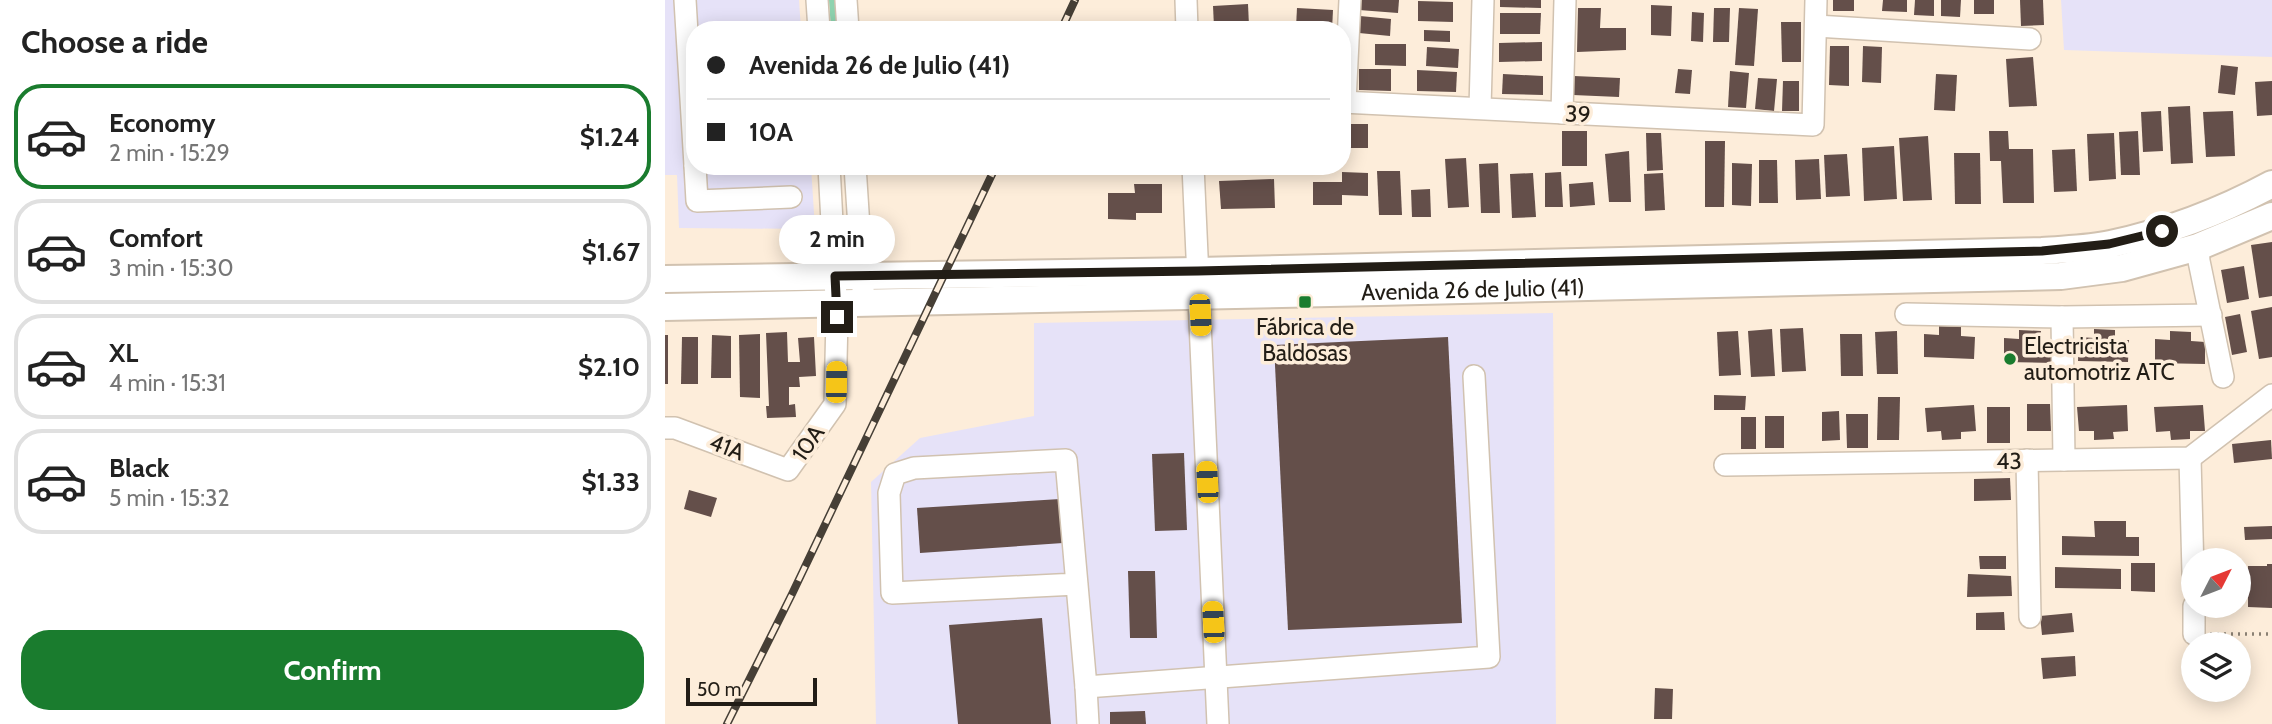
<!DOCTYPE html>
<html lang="en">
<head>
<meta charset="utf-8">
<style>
	:root { --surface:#fff; --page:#f6f6f6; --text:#222; --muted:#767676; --line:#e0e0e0; --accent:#1a7c2e }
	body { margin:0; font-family:Cabin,sans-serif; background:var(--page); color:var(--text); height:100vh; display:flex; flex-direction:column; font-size:26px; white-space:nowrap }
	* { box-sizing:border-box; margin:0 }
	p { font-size:23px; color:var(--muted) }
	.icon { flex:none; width:38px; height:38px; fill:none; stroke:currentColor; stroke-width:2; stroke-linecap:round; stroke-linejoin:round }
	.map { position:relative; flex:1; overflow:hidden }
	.sheet { display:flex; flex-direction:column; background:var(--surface); width:665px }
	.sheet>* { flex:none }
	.top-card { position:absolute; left:21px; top:21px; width:665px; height:154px; border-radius:28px; box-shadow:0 4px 18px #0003; display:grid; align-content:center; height:154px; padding:0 21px; background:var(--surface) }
	.needle { width:46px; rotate:48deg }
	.fabs { position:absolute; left:1516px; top:548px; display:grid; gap:14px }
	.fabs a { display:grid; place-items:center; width:70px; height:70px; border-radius:50%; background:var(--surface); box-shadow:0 4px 18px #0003; font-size:35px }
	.scale { position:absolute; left:21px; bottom:18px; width:131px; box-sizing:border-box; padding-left:7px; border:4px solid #221d16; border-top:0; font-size:19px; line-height:24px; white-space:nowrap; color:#221d16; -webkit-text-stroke:5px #fdedda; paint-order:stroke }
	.end { position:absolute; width:32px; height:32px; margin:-16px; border:9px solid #221d16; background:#fff; box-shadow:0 0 0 4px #fff }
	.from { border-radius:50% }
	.bubble { position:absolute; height:49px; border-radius:24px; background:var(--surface); box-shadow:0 4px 18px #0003; font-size:23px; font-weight:700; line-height:49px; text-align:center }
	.car { position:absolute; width:21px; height:42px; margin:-21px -10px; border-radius:9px; box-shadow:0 0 5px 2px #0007; background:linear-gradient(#f5c518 24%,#345 0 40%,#f5c518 0 76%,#345 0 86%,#f5c518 0) }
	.top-card b { display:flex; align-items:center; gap:24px; height:66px; font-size:26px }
	.top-card b+b { border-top:2px solid var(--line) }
	.top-card i { width:18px; height:18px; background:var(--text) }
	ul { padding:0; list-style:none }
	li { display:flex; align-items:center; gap:21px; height:105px; margin:0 14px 10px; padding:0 7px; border:4px solid var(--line); border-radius:28px }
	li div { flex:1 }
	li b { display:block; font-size:26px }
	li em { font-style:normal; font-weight:700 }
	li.current { border-color:var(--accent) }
	li>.icon { width:63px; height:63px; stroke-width:1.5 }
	h2 { padding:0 21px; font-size:32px; line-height:84px }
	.cta { display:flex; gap:14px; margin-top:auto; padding:14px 21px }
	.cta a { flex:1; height:80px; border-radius:28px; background:var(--accent); color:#fff; font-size:28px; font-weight:700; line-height:80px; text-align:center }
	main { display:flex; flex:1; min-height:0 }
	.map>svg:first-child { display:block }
	.industrial { fill:#e6e2f8 }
	.green { fill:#8ed3af }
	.building { fill:#644f4a }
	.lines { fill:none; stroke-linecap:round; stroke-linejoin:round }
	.minor-casing { stroke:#d1c2b0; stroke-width:24 }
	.major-casing { stroke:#d1c2b0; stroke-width:30 }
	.path { stroke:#8b8174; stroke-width:3.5; stroke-dasharray:2 5; stroke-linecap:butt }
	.minor { stroke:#fff; stroke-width:21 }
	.major { stroke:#fff; stroke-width:26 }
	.rail-casing { stroke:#463f36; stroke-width:8 }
	.rail { stroke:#fdedda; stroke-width:5; stroke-dasharray:16; stroke-linecap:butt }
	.route { stroke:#221d16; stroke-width:9 }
	.poi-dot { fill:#1a7c2e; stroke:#fdedda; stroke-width:2.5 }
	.labels { text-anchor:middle; stroke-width:7; stroke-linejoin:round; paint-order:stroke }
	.street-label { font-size:23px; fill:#221d16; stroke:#fdedda }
	.poi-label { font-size:23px; fill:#221d16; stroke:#fdedda }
</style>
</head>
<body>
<main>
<section class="sheet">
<h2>Choose a ride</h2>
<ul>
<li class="current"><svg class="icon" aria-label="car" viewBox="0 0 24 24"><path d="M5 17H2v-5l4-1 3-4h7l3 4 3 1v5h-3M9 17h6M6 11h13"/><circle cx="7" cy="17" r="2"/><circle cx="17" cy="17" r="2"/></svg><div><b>Economy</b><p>2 min · 15:29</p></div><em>$1.24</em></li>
<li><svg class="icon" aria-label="car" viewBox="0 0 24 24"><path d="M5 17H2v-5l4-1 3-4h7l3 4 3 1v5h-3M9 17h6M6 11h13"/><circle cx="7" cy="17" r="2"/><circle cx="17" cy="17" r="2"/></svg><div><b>Comfort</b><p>3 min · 15:30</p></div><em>$1.67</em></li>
<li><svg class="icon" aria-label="car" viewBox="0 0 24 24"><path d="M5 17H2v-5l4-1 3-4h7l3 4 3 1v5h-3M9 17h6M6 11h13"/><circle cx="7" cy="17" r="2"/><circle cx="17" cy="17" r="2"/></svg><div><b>XL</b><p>4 min · 15:31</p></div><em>$2.10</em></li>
<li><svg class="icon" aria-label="car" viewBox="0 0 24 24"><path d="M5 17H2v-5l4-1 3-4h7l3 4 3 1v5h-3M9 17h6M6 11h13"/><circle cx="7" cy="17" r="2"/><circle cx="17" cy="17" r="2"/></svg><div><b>Black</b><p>5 min · 15:32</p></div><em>$1.33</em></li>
</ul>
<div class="cta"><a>Confirm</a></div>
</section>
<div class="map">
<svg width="1607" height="724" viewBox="0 0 1607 724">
	<rect width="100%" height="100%" fill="#fdedda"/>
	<g class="industrial">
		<path d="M 0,0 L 134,0 L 136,30 L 30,30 L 30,166 L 146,166 L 150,229 L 14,228 L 12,175 L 0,175 Z"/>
		<path d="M 1396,0 L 1607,0 L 1607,57 L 1399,50 Z"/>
		<path d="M 888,313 L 891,724 L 211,724 L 206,482 L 255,438 L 369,416 L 369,323 Z"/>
	</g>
	<path class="green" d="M 164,0 L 172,0 L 173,30 L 166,30 Z"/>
	<g class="building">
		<path d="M 694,0 L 734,0 L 733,13 L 694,10 Z"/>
		<path d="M 835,0 L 876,0 L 876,8 L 835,7 Z"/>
		<rect x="1168" y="0" width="21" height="11"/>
		<path d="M 1218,0 L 1242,0 L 1242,12 L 1217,11 Z"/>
		<path d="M 1250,0 L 1269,0 L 1269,16 L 1249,15 Z"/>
		<path d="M 1276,0 L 1296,0 L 1295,17 L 1276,16 Z"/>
		<rect x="1309" y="0" width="20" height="14"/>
		<path d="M 1355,0 L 1378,0 L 1379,25 L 1356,26 Z"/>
		<path d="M 753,1 L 788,2 L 788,22 L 753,21 Z"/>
		<path d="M 583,4 L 584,26 L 549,27 L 548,6 Z"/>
		<path d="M 986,5 L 1007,6 L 1006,36 L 986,35 Z"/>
		<path d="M 632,8 L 668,10 L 667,30 L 631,27 Z"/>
		<path d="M 913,8 L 936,8 L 935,28 L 961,28 L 961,50 L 912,52 Z"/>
		<path d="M 1049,8 L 1065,8 L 1064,42 L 1048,42 Z"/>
		<path d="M 1074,8 L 1093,9 L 1089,66 L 1070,65 Z"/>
		<path d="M 1027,12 L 1039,13 L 1038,42 L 1026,41 Z"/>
		<path d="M 835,13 L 876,13 L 875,34 L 835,34 Z"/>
		<path d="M 695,16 L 726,19 L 725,36 L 694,33 Z"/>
		<path d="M 1116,22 L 1136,22 L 1136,62 L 1117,62 Z"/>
		<path d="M 759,30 L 785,31 L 785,42 L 759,41 Z"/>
		<path d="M 877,42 L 877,61 L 834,62 L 834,43 Z"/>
		<path d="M 710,44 L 741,44 L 741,66 L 710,65 Z"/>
		<path d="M 1165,46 L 1184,46 L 1184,86 L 1164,85 Z"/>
		<path d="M 1198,46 L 1217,47 L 1216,83 L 1197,82 Z"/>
		<path d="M 762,47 L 794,49 L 793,68 L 761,66 Z"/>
		<path d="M 1368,57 L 1372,106 L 1344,107 L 1341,59 Z"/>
		<path d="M 1556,65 L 1573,67 L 1570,95 L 1553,93 Z"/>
		<path d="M 694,69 L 726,69 L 726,91 L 694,90 Z"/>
		<path d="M 1013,69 L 1027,70 L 1025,94 L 1010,93 Z"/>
		<path d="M 752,70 L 792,72 L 791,92 L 752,91 Z"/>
		<path d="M 1065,71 L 1084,73 L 1081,108 L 1063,107 Z"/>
		<path d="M 838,74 L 878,76 L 878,95 L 837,94 Z"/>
		<path d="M 1271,74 L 1292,75 L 1290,111 L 1269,110 Z"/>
		<path d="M 909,76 L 955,78 L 954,97 L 908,95 Z"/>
		<path d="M 1093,78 L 1112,79 L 1109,111 L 1090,109 Z"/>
		<path d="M 1118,81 L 1134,81 L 1134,111 L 1117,111 Z"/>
		<path d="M 1607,81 L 1607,115 L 1592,116 L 1590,82 Z"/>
		<path d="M 1525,106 L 1528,163 L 1506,164 L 1503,107 Z"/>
		<path d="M 1496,111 L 1498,151 L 1478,152 L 1476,112 Z"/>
		<path d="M 1568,111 L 1570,156 L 1541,157 L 1538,112 Z"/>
		<rect x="677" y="124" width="26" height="24"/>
		<rect x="897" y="131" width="25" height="35"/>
		<path d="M 1324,131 L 1343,131 L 1344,149 L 1368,149 L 1369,203 L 1338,203 L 1336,161 L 1325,161 Z"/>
		<path d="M 1473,131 L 1475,175 L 1456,175 L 1454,132 Z"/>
		<path d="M 981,133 L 996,133 L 998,170 L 982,171 Z"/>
		<path d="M 1449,133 L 1451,179 L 1424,181 L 1422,134 Z"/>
		<path d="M 1263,136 L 1267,200 L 1238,201 L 1234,138 Z"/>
		<path d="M 1040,141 L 1060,141 L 1059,207 L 1040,207 Z"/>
		<path d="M 1229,146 L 1232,199 L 1199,201 L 1197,148 Z"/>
		<path d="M 1410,149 L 1412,191 L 1389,192 L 1387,150 Z"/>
		<path d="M 964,151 L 966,202 L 944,202 L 940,154 Z"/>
		<path d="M 1289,153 L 1315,153 L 1316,204 L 1290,204 Z"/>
		<path d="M 1182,154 L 1185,196 L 1161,197 L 1159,155 Z"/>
		<path d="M 801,158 L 804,207 L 783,208 L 780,159 Z"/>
		<path d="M 1154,159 L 1156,199 L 1131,200 L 1130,160 Z"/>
		<path d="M 1094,160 L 1112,160 L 1113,203 L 1094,203 Z"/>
		<path d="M 833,163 L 835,213 L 816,213 L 814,164 Z"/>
		<path d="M 1067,163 L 1087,164 L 1086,206 L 1067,205 Z"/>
		<path d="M 712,171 L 735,171 L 737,215 L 714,215 Z"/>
		<path d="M 677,172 L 703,173 L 703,196 L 677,195 L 677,205 L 648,205 L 648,182 L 677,182 Z"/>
		<path d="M 896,172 L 898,207 L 880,207 L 880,173 Z"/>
		<path d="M 868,173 L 871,217 L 847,218 L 845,174 Z"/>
		<path d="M 998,173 L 1000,210 L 980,211 L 979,174 Z"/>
		<path d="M 609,179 L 610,208 L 556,209 L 554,181 Z"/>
		<path d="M 928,182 L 930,205 L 905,207 L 904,184 Z"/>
		<path d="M 469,184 L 497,184 L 497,213 L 471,213 L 471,220 L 443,219 L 443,193 L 470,193 Z"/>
		<path d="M 765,189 L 766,217 L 747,217 L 746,190 Z"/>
		<path d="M 1607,242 L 1607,296 L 1594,298 L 1586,245 Z"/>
		<path d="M 1579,266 L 1584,299 L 1562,303 L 1556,270 Z"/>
		<path d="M 1607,307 L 1607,357 L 1594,359 L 1586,311 Z"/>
		<path d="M 1575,314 L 1582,352 L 1567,355 L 1560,317 Z"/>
		<path d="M 1274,326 L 1296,327 L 1296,336 L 1310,337 L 1309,359 L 1259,357 L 1259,334 L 1274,335 Z"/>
		<path d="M 1138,328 L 1141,371 L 1117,372 L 1115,329 Z"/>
		<path d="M 1107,329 L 1110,376 L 1086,377 L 1083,331 Z"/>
		<path d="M 1429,329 L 1450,330 L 1450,340 L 1464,340 L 1463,362 L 1413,361 L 1414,337 L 1429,338 Z"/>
		<path d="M 1354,330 L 1376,331 L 1375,340 L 1390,341 L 1389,363 L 1339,362 L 1339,338 L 1354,339 Z"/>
		<path d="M 1073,331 L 1076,375 L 1054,376 L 1052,332 Z"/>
		<path d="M 1232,331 L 1233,374 L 1212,374 L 1210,332 Z"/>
		<path d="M 1505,331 L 1526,332 L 1526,341 L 1540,342 L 1540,364 L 1490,363 L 1490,339 L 1505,340 Z"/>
		<path d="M 122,332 L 123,362 L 135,362 L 133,338 L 149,337 L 151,376 L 134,377 L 135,387 L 124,387 L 124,405 L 130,404 L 131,417 L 102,418 L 101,406 L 104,406 L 101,333 Z"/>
		<path d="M 95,334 L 95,398 L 75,397 L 74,335 Z"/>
		<path d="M 1175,334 L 1197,334 L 1198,376 L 1176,376 Z"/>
		<rect x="0" y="335" width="3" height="49"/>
		<path d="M 47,335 L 66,336 L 66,378 L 46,378 Z"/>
		<path d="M 17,337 L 33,337 L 33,384 L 16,384 Z"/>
		<path d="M 783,337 L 797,623 L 623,630 L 609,345 Z"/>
		<path d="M 1049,395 L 1081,396 L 1080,410 L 1049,410 Z"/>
		<path d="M 1213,397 L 1235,397 L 1234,440 L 1212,440 Z"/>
		<path d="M 1362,404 L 1385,404 L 1386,431 L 1362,431 Z"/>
		<path d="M 1309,405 L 1311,431 L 1296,432 L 1296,439 L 1277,440 L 1276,431 L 1262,432 L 1260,408 Z"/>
		<path d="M 1462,405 L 1463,431 L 1448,432 L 1449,439 L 1429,440 L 1429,431 L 1414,431 L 1412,407 Z"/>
		<path d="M 1538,405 L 1540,431 L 1525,431 L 1525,439 L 1506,440 L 1505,431 L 1491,432 L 1489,407 Z"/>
		<rect x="1322" y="407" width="23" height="36"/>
		<path d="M 1174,411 L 1175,440 L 1157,441 L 1157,412 Z"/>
		<path d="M 1181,414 L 1203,414 L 1203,448 L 1182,448 Z"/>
		<rect x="1100" y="416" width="19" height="32"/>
		<rect x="1076" y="417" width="15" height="32"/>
		<path d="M 1606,440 L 1607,459 L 1569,463 L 1567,444 Z"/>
		<path d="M 519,453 L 522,530 L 490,531 L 487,454 Z"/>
		<path d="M 1345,478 L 1346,500 L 1309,501 L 1309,479 Z"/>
		<path d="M 24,490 L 52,498 L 46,517 L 19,509 Z"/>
		<path d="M 395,499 L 398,543 L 255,553 L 252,508 Z"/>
		<path d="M 1429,521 L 1461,521 L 1461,537 L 1474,537 L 1474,556 L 1397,555 L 1397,536 L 1430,537 Z"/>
		<path d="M 1607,526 L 1607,539 L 1580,540 L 1579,527 Z"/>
		<path d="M 1314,556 L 1341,556 L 1341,569 L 1315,569 Z"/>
		<path d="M 1466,563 L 1490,563 L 1490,592 L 1466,591 Z"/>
		<path d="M 1602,564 L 1607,564 L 1607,608 L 1583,607 L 1583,566 L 1602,566 Z"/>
		<path d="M 1390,567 L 1456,569 L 1456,589 L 1390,588 Z"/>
		<path d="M 463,571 L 490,571 L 492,638 L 465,638 Z"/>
		<path d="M 1303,574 L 1346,576 L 1347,596 L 1302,597 Z"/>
		<path d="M 1339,612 L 1340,630 L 1311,630 L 1311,613 Z"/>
		<path d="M 1407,613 L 1409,632 L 1377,635 L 1375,616 Z"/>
		<path d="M 377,618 L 386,724 L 293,724 L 284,625 Z"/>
		<path d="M 1410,656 L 1411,676 L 1378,679 L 1376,658 Z"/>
		<path d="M 990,688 L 1008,689 L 1007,719 L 989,719 Z"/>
		<path d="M 480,711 L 481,724 L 445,724 L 445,712 Z"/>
	</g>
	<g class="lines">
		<g class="minor-casing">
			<g id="minor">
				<path d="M 20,0 L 30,165"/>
				<path d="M 152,0 L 154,30"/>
				<path d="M 181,0 L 183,30"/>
				<path d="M 521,0 L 522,30"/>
				<path d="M 1151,26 L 1365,39"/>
				<path d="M 677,102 L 1148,125 L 1151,0"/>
				<path d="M 680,102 L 685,0"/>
				<path d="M 815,108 L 818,0"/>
				<path d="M 897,113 L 900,0"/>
				<path d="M 30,166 L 32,201 L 126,197"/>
				<path d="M 190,166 L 199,304"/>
				<path d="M 528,166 L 553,724"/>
				<path d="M 1533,247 L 1534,261 L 1558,377"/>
				<path d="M 1241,314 L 1397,317 L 1546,315"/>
				<path d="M 1397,317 L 1399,460"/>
				<path d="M 0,428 L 10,428 L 123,470 L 170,404 L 172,317 L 164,166"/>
				<path d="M 1525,458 L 1528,573"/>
				<path d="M 1362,460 L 1365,617"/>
				<path d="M 1060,465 L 1525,458 L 1607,395"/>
				<path d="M 412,584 L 227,593 L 224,493 L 230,474 L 249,468 L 401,460 L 421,687 L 824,657 L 809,376"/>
				<path d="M 1529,606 L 1529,634"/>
				<path d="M 421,687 L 423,724"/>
			</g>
		</g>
		<g class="major-casing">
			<g id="major">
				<path d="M 0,279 L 533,271 L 1377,251 C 1400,249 1424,249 1446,244 C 1502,232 1557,211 1607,184"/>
				<path id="s1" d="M 0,307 C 465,299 931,286 1396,276 L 1457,268 L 1533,247 L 1607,216"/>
			</g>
		</g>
		<path class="path" d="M 1545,634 L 1607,634"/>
		<use href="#minor" class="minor"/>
		<use href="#major" class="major"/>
		<g class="rail-casing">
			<g id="rail">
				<path d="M 396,30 L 410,0"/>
				<path d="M 62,724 L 127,594 L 331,166"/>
			</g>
		</g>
		<use href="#rail" class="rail"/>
	</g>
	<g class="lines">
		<path class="route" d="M 172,317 L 170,276 L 533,271 L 1377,251 L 1444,244 L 1497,231"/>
	</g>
	<g class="poi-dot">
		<rect x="633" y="295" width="14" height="14" rx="3.5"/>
		<circle cx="1345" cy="359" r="7"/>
	</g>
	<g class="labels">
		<g class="street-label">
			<text transform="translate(913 114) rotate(3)" y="8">39</text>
			<text dy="8" stroke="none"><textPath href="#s1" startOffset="808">Avenida 26 de Julio (41)</textPath></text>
			<text transform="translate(143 443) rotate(-55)" y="8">10A</text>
			<text transform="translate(62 447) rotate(21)" y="8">41A</text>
			<text transform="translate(1344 461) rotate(-1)" y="8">43</text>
		</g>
		<g class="poi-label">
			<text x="640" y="335">Fábrica de<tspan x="640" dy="26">Baldosas</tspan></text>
			<text x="1359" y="354" text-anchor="start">Electricista<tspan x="1359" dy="26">automotriz ATC</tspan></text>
		</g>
	</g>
</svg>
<div class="fabs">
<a><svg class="needle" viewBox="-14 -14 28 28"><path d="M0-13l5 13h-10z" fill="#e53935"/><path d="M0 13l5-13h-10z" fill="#767676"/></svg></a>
<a><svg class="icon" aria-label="layers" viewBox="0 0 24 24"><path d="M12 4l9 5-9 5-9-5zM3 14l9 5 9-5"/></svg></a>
</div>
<div class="scale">50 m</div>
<i class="end from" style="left:1497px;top:231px"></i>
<i class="end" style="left:172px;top:317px"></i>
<div class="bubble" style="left:114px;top:215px;width:116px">2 min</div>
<i class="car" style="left:535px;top:315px;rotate:177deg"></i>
<i class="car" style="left:171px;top:382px;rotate:1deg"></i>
<i class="car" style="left:542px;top:482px;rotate:357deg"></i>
<i class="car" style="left:548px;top:622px;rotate:357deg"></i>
<div class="top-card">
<b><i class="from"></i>Avenida 26 de Julio (41)</b>
<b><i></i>10A</b>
</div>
</div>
</main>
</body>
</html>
